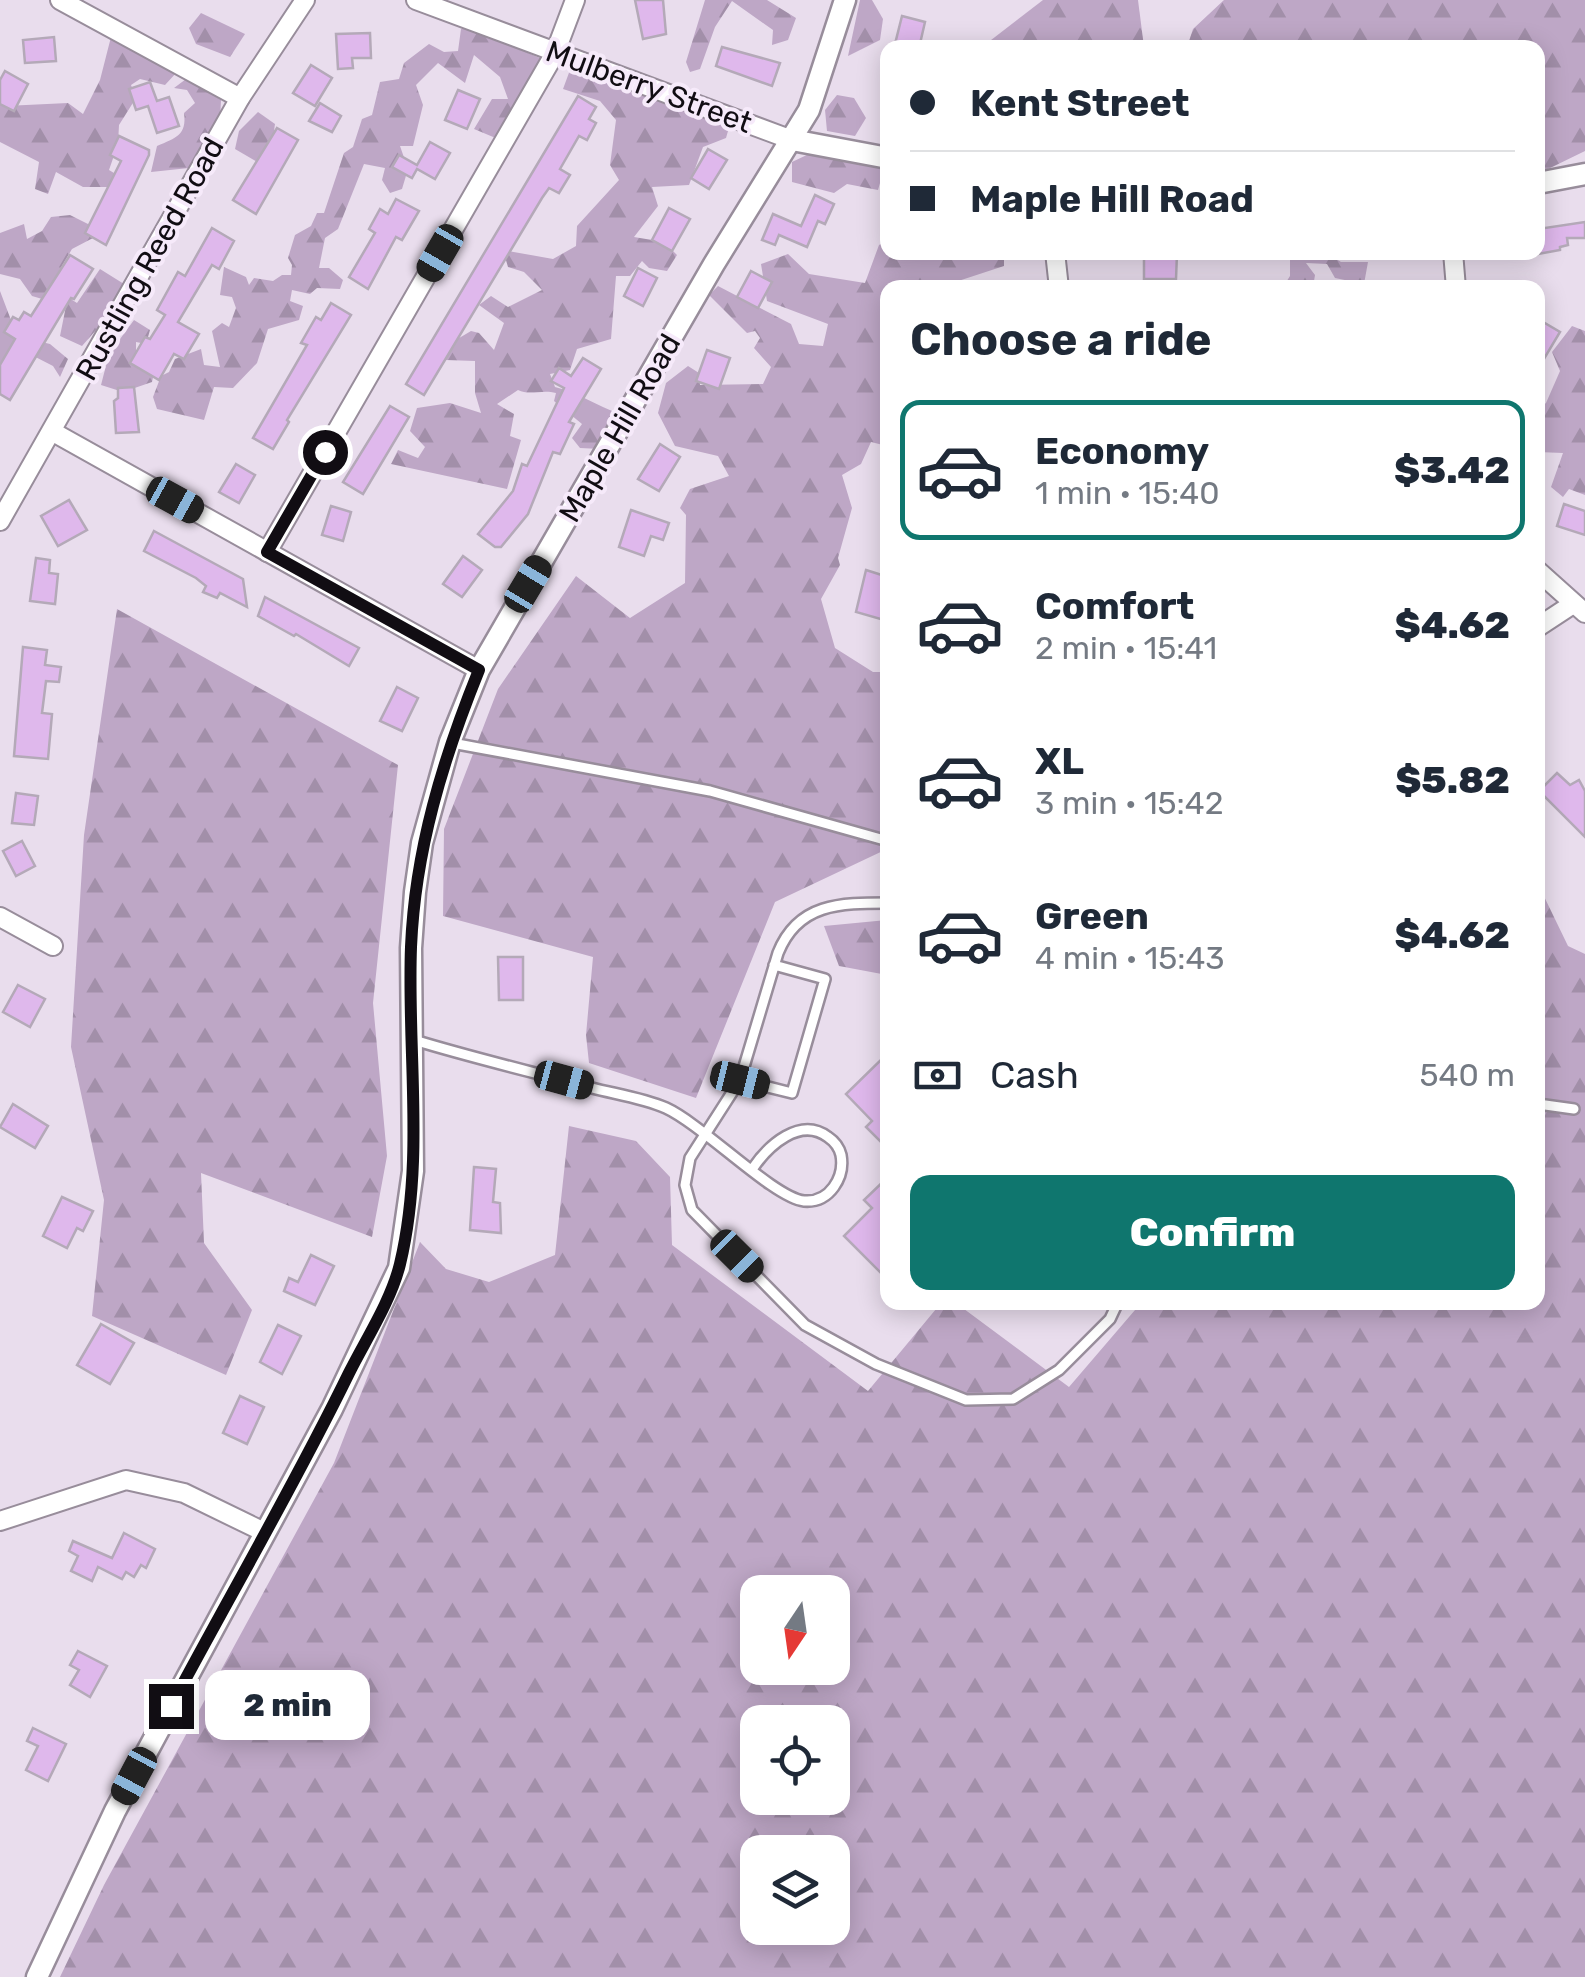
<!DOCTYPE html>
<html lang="en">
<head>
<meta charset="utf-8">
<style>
	:root { --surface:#fff; --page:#f2f2f3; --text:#1f2937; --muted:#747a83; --line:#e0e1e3; --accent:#0f766e }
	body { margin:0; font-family:Rubik,sans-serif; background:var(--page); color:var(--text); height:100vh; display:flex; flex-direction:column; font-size:38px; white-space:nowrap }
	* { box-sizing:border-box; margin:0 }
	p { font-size:32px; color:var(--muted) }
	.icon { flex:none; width:55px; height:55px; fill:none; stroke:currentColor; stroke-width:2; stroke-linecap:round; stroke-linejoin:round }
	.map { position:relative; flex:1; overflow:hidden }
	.sheet { position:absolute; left:880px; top:280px; width:665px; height:1030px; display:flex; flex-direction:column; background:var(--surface); border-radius:20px; box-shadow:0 5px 25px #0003 }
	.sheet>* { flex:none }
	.top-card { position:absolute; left:880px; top:40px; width:665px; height:220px; border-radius:20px; box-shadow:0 5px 25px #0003; display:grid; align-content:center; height:220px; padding:0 30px; background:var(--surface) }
	.needle { width:65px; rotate:193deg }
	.buttons { position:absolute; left:740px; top:1575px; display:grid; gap:20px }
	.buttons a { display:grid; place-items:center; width:110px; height:110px; border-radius:20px; background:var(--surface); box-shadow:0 5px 25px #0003; font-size:50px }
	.end { position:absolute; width:45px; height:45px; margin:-22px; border:12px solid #110d13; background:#fff; box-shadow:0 0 0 5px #fff }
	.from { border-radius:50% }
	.bubble { position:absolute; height:70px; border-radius:20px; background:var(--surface); box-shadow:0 5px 25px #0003; font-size:32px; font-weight:800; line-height:70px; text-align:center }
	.car { position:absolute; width:30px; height:60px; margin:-30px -15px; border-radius:12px; box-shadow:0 0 8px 2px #0007; background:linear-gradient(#222 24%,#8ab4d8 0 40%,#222 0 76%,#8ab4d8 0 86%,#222 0) }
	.top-card b { display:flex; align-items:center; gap:35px; height:95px; font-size:38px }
	.top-card b+b { border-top:2px solid var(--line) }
	.top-card i { width:25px; height:25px; background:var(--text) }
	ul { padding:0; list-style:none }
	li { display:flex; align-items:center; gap:30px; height:140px; margin:0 20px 15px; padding:0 10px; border:5px solid transparent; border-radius:20px }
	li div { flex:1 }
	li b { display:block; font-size:38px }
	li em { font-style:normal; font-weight:800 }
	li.current { border-color:var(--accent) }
	li>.icon { width:90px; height:90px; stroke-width:1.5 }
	h2 { padding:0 30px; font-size:45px; line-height:120px }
	.pay { display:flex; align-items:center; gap:25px; height:110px; padding:0 30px; font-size:38px }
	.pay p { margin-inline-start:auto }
	.button { display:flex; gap:20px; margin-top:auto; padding:20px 30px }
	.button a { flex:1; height:115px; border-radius:20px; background:var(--accent); color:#fff; font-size:40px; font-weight:800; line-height:115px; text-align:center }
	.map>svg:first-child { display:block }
	.forest { fill:url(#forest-firs); fill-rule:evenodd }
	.building { fill:#dfb8ec; stroke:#b4a9b8; stroke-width:2.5 }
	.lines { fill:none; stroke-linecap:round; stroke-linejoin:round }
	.service-casing { stroke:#988d9b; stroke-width:14 }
	.minor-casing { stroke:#988d9b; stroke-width:22 }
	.tertiary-casing { stroke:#988d9b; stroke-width:25 }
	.service { stroke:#fff; stroke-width:9 }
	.minor { stroke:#fff; stroke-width:18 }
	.tertiary { stroke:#fff; stroke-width:20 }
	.route { stroke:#110d13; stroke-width:12 }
	.labels { text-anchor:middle; stroke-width:8; stroke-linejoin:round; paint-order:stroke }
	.street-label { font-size:30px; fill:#110d13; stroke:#f6eafa }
</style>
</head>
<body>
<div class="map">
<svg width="1585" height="1977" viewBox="0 0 1585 1977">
	<defs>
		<pattern id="forest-firs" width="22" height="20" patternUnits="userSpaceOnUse" patternTransform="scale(2.5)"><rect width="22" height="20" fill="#bea7c6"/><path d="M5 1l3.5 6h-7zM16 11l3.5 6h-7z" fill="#a28fa9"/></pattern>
	</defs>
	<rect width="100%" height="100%" fill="#e9dded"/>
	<g class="forest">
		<path d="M 705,0 L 767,0 L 796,18 L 788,40 L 772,45 L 773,30 L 732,1 L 715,27 L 700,69 L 690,72 L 686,62 Z"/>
		<path d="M 860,0 L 872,0 L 883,19 L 880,40 L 848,56 Z"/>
		<path d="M 1043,0 L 1138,0 L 1144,47 L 982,47 Z"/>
		<path d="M 1224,0 L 1585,0 L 1585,151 L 1546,170 L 1538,161 L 1538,48 L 1511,45 L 1508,48 L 1342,48 L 1317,43 L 1313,48 L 1187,47 L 1193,29 Z"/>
		<path d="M 201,13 L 245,34 L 230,57 L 196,44 L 189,28 Z"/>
		<path d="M 468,27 L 542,59 L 498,139 L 474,129 L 492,99 L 508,99 L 500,77 L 474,55 L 465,83 L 438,63 L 416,85 L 423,105 L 413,146 L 400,146 L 408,169 L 402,189 L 390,193 L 382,180 L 385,168 L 364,164 L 338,229 L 325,238 L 319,268 L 329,268 L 343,280 L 340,289 L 317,288 L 310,294 L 292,290 L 290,301 L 303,306 L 299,320 L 268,329 L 257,363 L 233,388 L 214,387 L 204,420 L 157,409 L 153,397 L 161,376 L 169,372 L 175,359 L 201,349 L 204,365 L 220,367 L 212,331 L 222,323 L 229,327 L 236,308 L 232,297 L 220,295 L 224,267 L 246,277 L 249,285 L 254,278 L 273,281 L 282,275 L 291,275 L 292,265 L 288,258 L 295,235 L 311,226 L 317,213 L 324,213 L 344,153 L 353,147 L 362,119 L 372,115 L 380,82 L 399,79 L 404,63 L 429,44 L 444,52 L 458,51 L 461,29 Z"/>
		<path d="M 111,37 L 177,72 L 165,85 L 140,79 L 131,85 L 136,98 L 119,125 L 118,144 L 109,170 L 119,176 L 112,187 L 83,187 L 56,172 L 48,194 L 35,189 L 39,162 L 0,142 L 0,98 L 5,106 L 68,103 L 83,114 L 100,80 Z"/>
		<path d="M 570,70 L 730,124 L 726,138 L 703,147 L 689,185 L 652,187 L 658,206 L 634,237 L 664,242 L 677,255 L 667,271 L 649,268 L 642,261 L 630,276 L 616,276 L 611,339 L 577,349 L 570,370 L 550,374 L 555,387 C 579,393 597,406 620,414 L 600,449 L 580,448 L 572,438 L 582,424 L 554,401 L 556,393 C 542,389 530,396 518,390 L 497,404 L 514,414 L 510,436 L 521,440 L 507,489 L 391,464 L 398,450 L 418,458 L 425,447 L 410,431 L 417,408 L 450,403 L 481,413 L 475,393 L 475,361 L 446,360 L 444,347 L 471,331 L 479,333 L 494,350 L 504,323 L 479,305 L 491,296 L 508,307 L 542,290 L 524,272 L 508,267 L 503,250 L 553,259 L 576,246 L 577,226 L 619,180 L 610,165 L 616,120 L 600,101 L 563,89 Z"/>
		<path d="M 186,79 L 221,100 L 220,121 L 189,168 L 151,172 L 157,146 C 176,138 187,135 184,113 L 195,103 L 187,90 L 174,88 Z"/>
		<path d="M 837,95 L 854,98 L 866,118 L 855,136 L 827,131 L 825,110 Z"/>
		<path d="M 258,112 L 275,124 L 271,152 L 259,163 L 235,149 L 239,131 Z"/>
		<path d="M 811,153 L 884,169 L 878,190 L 847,184 L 834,193 L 792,182 L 792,162 Z"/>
		<path d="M 70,215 L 90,225 L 93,238 L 72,249 L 50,286 L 77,303 L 100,269 L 124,284 L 105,320 L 82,346 L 60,336 L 66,306 L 32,296 L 20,279 L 0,274 L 0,233 L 24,224 L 27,239 L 42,231 L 51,217 Z"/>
		<path d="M 887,240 L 888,252 L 1004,253 L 1004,266 L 940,287 L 888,288 L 887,446 L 871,442 L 861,464 L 842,475 L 852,508 L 838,558 L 840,565 L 821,599 L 835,648 L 873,672 L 887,672 L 887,849 L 775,902 L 696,1098 L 589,1063 L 586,1035 L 593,957 L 443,916 L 444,829 L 498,689 L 576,576 L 630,618 L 685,583 L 686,515 L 680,508 L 690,489 L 729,476 L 718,456 L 675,446 L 658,413 L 666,383 L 688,366 L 699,373 L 700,385 L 763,384 L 771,367 L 754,348 L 760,338 L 755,331 L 747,333 L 709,295 L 718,286 L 791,324 L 799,344 L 823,346 L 828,324 L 767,301 L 761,264 L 788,254 L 809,274 L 865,283 L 879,245 Z"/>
		<path d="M 1290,253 L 1326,253 L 1341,262 L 1368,262 L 1364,284 L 1335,278 L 1327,264 L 1306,263 L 1315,275 L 1313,287 L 1283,287 L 1290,276 Z"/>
		<path d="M 0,291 L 17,336 L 50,344 L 68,359 L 60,377 L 53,366 L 16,347 L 0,372 Z"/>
		<path d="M 134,320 L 150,330 L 146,344 L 136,342 L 136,359 L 155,368 L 152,382 L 123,392 L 101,385 L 109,354 Z"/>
		<path d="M 1572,326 L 1585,331 L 1585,495 L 1569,489 L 1563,497 L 1551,487 L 1563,453 L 1538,452 L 1538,409 L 1546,403 L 1560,371 L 1552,352 Z"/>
		<path d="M 117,609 L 398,765 L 373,1003 L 387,1156 L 372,1237 L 201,1173 L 204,1243 L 252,1310 L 226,1375 L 92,1316 L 104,1200 L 71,1047 L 84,835 Z"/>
		<path d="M 1538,884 L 1568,946 L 1585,954 L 1585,1977 L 60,1977 L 104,1885 L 334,1463 L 420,1242 L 446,1269 L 489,1282 L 555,1255 L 569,1126 L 636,1141 L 670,1177 L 672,1245 L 868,1391 L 941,1303 L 956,1303 L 1069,1387 L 1141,1303 L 1538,1302 ZM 758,1592 L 832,1592 L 832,1668 L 758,1668 ZM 758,1722 L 832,1722 L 832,1798 L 758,1798 ZM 758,1852 L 832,1852 L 832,1928 L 758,1928 Z"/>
		<path d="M 887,920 L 887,975 L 839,966 L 824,926 Z"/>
	</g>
	<g class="building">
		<path d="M 635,0 L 663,0 L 666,34 L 643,39 Z"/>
		<path d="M 902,16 L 925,22 L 919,48 L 894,48 Z"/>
		<path d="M 370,33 L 371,58 L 352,58 L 353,68 L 338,69 L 336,34 Z"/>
		<path d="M 54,37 L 56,61 L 25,63 L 23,40 Z"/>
		<path d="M 722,47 L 780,63 L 772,86 L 716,66 Z"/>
		<path d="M 311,65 L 332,78 L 315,106 L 293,93 Z"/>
		<path d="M 5,71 L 28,84 L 14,111 L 0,104 L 0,80 Z"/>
		<path d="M 150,82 L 157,101 L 169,97 L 179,126 L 157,133 L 148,106 L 136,110 L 129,89 Z"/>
		<path d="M 458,90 L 480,99 L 467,129 L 445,120 Z"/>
		<path d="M 578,96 L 596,107 L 589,119 L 596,123 L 587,140 L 579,136 L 560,169 L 570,175 L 559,193 L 549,188 L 542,198 L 424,395 L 406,384 Z"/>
		<path d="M 320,103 L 341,116 L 332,132 L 309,121 Z"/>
		<path d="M 277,128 L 298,140 L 256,214 L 233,200 Z"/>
		<path d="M 119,136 L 149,150 L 149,155 L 106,245 L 85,233 L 121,161 L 110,155 Z"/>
		<path d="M 430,142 L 450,153 L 435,179 L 417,169 L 412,178 L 392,167 L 399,155 L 417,165 Z"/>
		<path d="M 708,149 L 727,160 L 709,189 L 691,178 Z"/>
		<path d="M 815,195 L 834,204 L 825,224 L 818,221 L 807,247 L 779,235 L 775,245 L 762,240 L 773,214 L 801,226 Z"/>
		<path d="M 396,199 L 419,211 L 402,240 L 396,237 L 368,289 L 349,277 L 375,233 L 369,229 L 380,209 L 388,214 Z"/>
		<path d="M 669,208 L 690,219 L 672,251 L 652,240 Z"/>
		<path d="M 1585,222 L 1585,238 L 1567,238 L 1568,245 L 1560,247 L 1560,250 L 1538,254 L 1538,229 Z"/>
		<path d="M 212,228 L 234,241 L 219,269 L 212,265 L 178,322 L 199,334 L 184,359 L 174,354 L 159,380 L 130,363 L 145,337 L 150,339 L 165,315 L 157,310 L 178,272 L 185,276 Z"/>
		<path d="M 1144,254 L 1177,254 L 1176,279 L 1144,279 Z"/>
		<path d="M 70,255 L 93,269 L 74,299 L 71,298 L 10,400 L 0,394 L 0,365 L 15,339 L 4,332 L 13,317 L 19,320 L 24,312 L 31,316 Z"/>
		<path d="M 638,268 L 657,278 L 643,306 L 624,296 Z"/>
		<path d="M 751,271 L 772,282 L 758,308 L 737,297 Z"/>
		<path d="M 331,303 L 351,315 L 287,420 L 289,422 L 273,449 L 253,438 L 307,345 L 301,343 L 316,317 L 321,320 Z"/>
		<path d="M 1538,319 L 1560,332 L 1538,369 Z"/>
		<path d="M 707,350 L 730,358 L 719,389 L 696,381 Z"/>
		<path d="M 583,358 L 601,369 L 569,422 L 574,424 L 560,454 L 553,452 L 528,514 L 501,547 L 495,547 L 478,534 L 513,491 L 522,464 L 527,466 L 564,388 L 551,381 L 559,368 L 571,376 Z"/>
		<path d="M 134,387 L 139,432 L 116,433 L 114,401 L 118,398 L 118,388 Z"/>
		<path d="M 390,406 L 409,417 L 363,494 L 343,482 Z"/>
		<path d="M 660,444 L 680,457 L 659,491 L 638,479 Z"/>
		<path d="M 236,464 L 255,475 L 239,503 L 219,492 Z"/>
		<path d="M 69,500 L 87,530 L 58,546 L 41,516 Z"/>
		<path d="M 1564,504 L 1585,511 L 1585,535 L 1557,526 Z"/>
		<path d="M 331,506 L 351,512 L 343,541 L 322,535 Z"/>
		<path d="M 631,510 L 669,523 L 663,540 L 651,536 L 644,556 L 619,547 Z"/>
		<path d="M 154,531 L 243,579 L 247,607 L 220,593 L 217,598 L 203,592 L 206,586 L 196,578 L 144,551 Z"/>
		<path d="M 463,556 L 482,570 L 462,597 L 443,584 Z"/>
		<path d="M 36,558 L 50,560 L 49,573 L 58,574 L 55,604 L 30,601 Z"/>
		<path d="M 866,570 L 888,577 L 888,607 L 884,620 L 856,612 Z"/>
		<path d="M 265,597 L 359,648 L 349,666 L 296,634 L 294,636 L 258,616 Z"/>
		<path d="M 23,647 L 47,650 L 45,665 L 61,667 L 59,682 L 46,681 L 42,713 L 52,714 L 48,759 L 14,756 Z"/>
		<path d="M 397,687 L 418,698 L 402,731 L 380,721 Z"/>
		<path d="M 1557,773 L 1570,785 L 1579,780 L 1585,791 L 1585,837 L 1539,791 Z"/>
		<path d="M 16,793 L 38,796 L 34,825 L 12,823 Z"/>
		<path d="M 22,841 L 35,866 L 16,876 L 3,851 Z"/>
		<path d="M 498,957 L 523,957 L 523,1000 L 499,1000 Z"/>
		<path d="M 18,985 L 45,999 L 30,1027 L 3,1012 Z"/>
		<path d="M 888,1053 L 888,1149 L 866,1127 L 872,1121 L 846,1094 Z"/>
		<path d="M 13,1104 L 48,1126 L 35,1148 L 0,1127 Z"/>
		<path d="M 474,1167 L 496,1169 L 493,1202 L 500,1203 L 501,1233 L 470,1230 Z"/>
		<path d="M 888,1177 L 888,1280 L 844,1236 L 872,1208 L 864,1200 Z"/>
		<path d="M 62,1197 L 93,1211 L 83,1231 L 77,1228 L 67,1248 L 43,1236 Z"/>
		<path d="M 311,1255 L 334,1266 L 315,1305 L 284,1291 L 289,1278 L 298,1282 Z"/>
		<path d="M 101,1324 L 134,1343 L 110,1384 L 77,1365 Z"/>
		<path d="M 278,1325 L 301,1336 L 282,1374 L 260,1362 Z"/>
		<path d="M 240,1396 L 264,1407 L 247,1444 L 223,1433 Z"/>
		<path d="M 124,1533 L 155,1549 L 146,1568 L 141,1565 L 134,1577 L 126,1572 L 122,1579 L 98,1567 L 92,1581 L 71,1571 L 78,1556 L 69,1551 L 73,1541 L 112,1558 Z"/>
		<path d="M 78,1651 L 107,1666 L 90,1697 L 70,1685 L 79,1670 L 70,1665 Z"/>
		<path d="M 33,1728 L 66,1744 L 48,1781 L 26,1770 L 38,1746 L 27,1741 Z"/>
	</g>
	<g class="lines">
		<g class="service-casing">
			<g id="service">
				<path d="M 452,743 L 710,791 L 888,841"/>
				<path d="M 774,965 L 825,979 L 792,1093 L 740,1080 L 778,953 C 798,903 840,903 888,903"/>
				<path d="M 414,1040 C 473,1058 533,1072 592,1088 C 615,1094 643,1098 666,1108 C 703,1125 774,1198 804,1201 C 830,1203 845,1177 841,1155 C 839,1147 834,1141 828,1137 C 800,1116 768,1146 753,1168"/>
				<path d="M 740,1080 L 690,1158 L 685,1185 L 692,1210 L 805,1325 L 876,1364 L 966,1400 L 1013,1399 L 1059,1370 L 1110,1319 L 1118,1302"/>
				<path d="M 1538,1104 L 1574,1109"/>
			</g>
		</g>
		<g class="minor-casing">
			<g id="minor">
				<path d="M 60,0 L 240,98"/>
				<path d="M 416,0 L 792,140"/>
				<path d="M 1055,252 L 1059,288"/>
				<path d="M 1453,252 L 1456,288"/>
				<path d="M 53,432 L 479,670"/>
				<path d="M 0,521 L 240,98 L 305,0"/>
				<path d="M 267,552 L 555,53 L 575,0"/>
				<path d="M 1538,571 L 1585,613"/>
				<path d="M 1538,627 L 1573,604"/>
				<path d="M 0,917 L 53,946"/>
				<path d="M 0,1521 L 126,1480 L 184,1493 L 264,1532"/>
			</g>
		</g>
		<g class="tertiary-casing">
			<g id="tertiary">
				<path d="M 792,140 L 888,158"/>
				<path d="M 1538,183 L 1585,174"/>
				<path d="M 37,1977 L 115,1811 L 332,1409 L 399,1268 L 413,1171 L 411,948 L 415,892 L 422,843 L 450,742 L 479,670 L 714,264 L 809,110 L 845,0"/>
			</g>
		</g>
		<use href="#service" class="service"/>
		<use href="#minor" class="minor"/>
		<use href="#tertiary" class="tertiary"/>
	</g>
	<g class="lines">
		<path class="route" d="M 171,1706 C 230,1595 294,1486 349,1373 C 366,1339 391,1301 400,1264 C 425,1160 407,1052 411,947 C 415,850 443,759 479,670 L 267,552 L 325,452"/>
	</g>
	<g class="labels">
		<g class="street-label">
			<text transform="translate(649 87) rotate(20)" y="10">Mulberry Street</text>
			<text transform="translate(150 259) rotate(-61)" y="10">Rustling Reed Road</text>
			<text transform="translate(620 428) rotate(-60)" y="10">Maple Hill Road</text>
		</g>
	</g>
</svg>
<div class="buttons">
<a><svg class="needle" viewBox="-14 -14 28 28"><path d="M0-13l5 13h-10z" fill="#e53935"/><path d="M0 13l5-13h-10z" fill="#747a83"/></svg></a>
<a><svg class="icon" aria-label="locate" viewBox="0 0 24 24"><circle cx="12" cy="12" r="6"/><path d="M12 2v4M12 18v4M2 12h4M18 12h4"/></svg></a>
<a><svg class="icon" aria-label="layers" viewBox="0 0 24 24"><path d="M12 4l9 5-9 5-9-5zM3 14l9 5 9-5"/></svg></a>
</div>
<i class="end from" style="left:325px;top:452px"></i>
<i class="end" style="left:171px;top:1706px"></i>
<div class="bubble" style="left:205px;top:1670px;width:165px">2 min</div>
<i class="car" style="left:440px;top:253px;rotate:210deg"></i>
<i class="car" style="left:175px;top:500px;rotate:119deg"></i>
<i class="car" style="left:528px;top:584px;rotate:31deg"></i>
<i class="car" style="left:564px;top:1080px;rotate:105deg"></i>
<i class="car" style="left:740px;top:1080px;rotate:104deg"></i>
<i class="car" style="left:737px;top:1256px;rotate:135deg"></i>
<i class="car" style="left:134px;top:1776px;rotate:208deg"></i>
<div class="top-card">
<b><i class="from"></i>Kent Street</b>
<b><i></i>Maple Hill Road</b>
</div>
<section class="sheet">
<h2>Choose a ride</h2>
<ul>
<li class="current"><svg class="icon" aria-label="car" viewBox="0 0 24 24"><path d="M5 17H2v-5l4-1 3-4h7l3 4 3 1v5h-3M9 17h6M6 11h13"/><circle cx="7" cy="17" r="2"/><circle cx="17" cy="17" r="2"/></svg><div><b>Economy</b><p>1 min · 15:40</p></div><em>$3.42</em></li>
<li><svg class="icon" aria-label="car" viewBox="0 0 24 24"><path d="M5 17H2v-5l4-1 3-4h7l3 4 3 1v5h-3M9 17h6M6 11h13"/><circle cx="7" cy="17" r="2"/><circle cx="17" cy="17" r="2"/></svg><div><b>Comfort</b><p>2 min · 15:41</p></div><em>$4.62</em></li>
<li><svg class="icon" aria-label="car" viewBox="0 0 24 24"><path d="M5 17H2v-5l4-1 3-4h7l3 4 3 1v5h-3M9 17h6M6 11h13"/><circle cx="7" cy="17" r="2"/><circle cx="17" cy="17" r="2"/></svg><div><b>XL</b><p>3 min · 15:42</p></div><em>$5.82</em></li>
<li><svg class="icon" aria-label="car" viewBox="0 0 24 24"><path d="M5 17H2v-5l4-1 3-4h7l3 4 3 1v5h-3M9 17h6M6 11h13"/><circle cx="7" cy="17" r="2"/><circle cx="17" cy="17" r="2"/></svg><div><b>Green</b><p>4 min · 15:43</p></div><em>$4.62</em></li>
</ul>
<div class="pay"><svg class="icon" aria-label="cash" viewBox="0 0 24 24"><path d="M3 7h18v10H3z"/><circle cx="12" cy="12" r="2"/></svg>Cash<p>540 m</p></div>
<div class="button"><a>Confirm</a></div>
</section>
</div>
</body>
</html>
